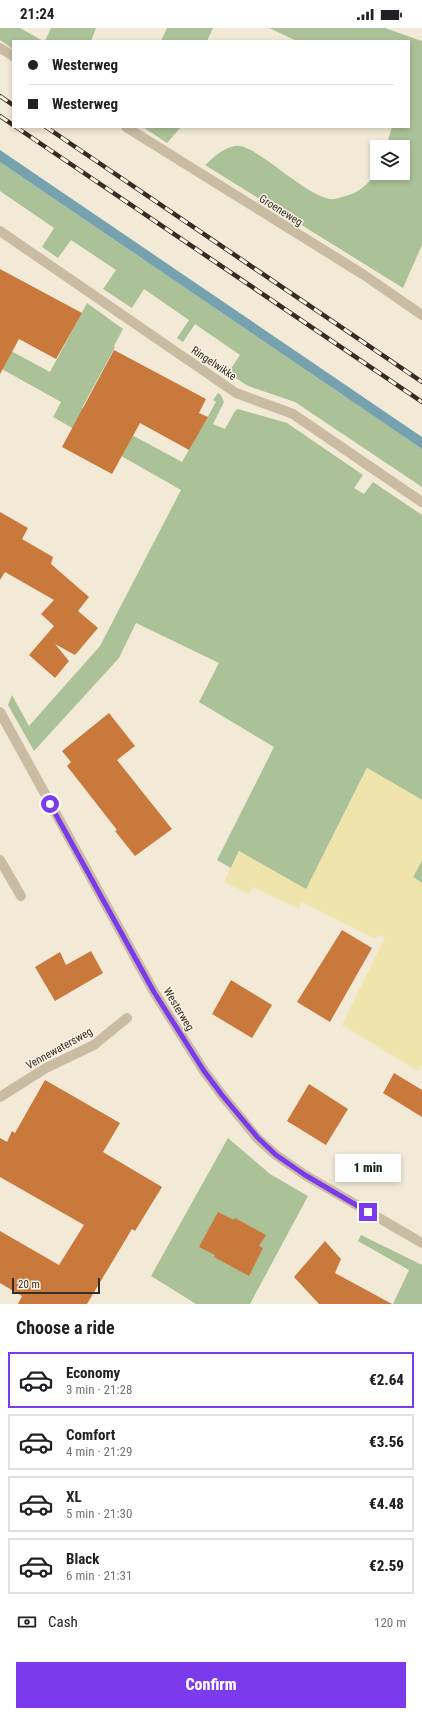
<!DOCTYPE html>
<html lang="en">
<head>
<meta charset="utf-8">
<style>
	:root { --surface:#fff; --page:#f2f2f2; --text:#202124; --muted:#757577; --line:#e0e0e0; --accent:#7c3aed }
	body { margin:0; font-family:"Roboto Condensed",sans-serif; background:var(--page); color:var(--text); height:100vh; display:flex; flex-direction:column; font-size:15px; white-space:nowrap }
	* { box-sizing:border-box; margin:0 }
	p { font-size:13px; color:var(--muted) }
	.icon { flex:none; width:22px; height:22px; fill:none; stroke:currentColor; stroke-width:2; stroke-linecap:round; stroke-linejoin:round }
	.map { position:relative; height:1276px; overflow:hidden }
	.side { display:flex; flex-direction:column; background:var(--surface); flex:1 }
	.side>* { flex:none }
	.top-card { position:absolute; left:12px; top:12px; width:398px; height:88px; border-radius:0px; box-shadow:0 2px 6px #0003; display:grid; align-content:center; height:88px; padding:0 16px; background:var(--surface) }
	.tools { position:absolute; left:370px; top:112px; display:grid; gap:8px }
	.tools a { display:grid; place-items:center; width:40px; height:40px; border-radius:0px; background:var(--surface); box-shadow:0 2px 6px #0003; font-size:20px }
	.scale { position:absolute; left:12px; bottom:10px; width:88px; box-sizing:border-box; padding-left:4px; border:2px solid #352d25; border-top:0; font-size:11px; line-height:14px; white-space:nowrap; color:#352d25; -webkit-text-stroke:3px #f9f3e4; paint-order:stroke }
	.end { position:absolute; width:18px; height:18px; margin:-9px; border:5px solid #7c3aed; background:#fff; box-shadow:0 0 0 2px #fff }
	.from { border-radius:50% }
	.bubble { position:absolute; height:28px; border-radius:0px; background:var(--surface); box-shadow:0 2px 6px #0003; font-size:13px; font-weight:800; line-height:28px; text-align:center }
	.top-card b { display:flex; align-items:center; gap:14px; height:38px; font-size:15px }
	.top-card b+b { border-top:1px solid var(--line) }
	.top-card i { width:10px; height:10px; background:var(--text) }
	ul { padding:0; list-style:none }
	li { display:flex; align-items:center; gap:12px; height:56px; margin:0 8px 6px; padding:0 8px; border:2px solid var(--line); border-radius:0px }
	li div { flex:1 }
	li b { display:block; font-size:15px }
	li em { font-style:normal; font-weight:800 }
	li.on { border-color:var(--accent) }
	li>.icon { width:36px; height:36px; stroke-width:1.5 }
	h2 { padding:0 16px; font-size:18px; line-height:48px }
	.pay { display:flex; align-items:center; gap:10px; height:44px; padding:0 16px; font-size:15px }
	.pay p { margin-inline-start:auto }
	.cta { display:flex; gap:8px; margin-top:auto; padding:8px 16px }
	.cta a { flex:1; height:46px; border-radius:0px; background:var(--accent); color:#fff; font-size:16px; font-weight:800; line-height:46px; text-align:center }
	.status { display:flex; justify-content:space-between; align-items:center; height:28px; padding:0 20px; background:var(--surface); direction:ltr }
	.status svg { height:11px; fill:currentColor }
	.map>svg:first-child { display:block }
	.green { fill:#abc197 }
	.sand { fill:#efe4ac }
	.water { fill:#76a2af }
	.building { fill:#ca793d }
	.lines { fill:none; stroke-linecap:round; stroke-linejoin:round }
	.lane { stroke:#cabca3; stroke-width:10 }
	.street { stroke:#cabca3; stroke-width:10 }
	.rail-casing { stroke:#352d25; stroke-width:4.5 }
	.rail { stroke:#f9f3e4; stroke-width:3; stroke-dasharray:9; stroke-linecap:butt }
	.route { stroke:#7c3aed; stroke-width:5 }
	.labels { text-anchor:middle; stroke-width:3; stroke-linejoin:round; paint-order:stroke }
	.street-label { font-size:11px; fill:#352d25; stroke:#f9f3e4 }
</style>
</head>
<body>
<div class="status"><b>21:24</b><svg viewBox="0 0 49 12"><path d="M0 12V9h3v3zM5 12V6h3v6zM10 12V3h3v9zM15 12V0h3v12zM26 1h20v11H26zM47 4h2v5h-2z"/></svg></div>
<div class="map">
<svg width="422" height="1276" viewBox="0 0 422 1276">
	<rect width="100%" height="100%" fill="#f2ead7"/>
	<g class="green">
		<path d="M 0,0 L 20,0 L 43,13 L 13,13 L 13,21 L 0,12 Z"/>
		<path d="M 51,0 L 96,0 L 91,13 L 45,13 Z"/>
		<path d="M 167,0 L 213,0 L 207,13 L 161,13 Z"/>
		<path d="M 269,0 L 385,0 L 422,13 L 422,217 L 403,260 L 205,137 C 214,129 223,120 235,118 C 256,115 302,166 330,171 C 335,172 341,169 345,168 C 358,166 371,154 377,142 L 377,145 L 403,145 L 403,119 L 386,119 L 392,99 L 409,99 L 409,13 L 297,13 Z"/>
		<path d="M 143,99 L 181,99 L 167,115 Z"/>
		<path d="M 0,134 L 422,421 L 422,459 L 295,374 L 248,358 L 228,345 L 240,327 L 195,296 L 183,314 L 177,310 L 189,292 L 144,261 L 132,280 L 103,261 L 116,242 L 71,212 L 58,230 L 42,219 L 54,200 L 0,163 Z"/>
		<path d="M 87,275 L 123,301 L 114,318 L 115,319 L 82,380 L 182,434 L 216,374 L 213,372 L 218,365 L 221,367 L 224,374 L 213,396 L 225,401 L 235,383 L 238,381 L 287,395 L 363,447 L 354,460 L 364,466 L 373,454 L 422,487 L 422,772 L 367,740 L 306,862 L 239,823 L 231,840 L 217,832 L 274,719 L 199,674 L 219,635 L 136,595 L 119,630 L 34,723 L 8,677 L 12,667 L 29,698 L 100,618 L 181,462 L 53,389 L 61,374 L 0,340 L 0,317 L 50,344 Z"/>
		<path d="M 422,832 L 422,855 L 413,849 Z"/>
		<path d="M 228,1110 L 270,1146 L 308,1168 L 250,1276 L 196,1276 L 151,1248 Z"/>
		<path d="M 361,1207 L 422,1237 L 422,1276 L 393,1276 L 409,1242 L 358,1213 Z"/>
	</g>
	<path class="sand" d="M 367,740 L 422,772 L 422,832 L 413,849 L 422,855 L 422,1037 L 418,1043 L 342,997 L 385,909 L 379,907 L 375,911 L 302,874 L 299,881 L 253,859 L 249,866 L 224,854 L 239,823 L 306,861 Z"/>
	<path class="water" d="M 0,122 L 422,409 L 422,421 L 0,134 Z"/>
	<g class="building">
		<path d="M 0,241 L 82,285 L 56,331 L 19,311 L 0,346 Z"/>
		<path d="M 114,322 L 206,371 L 199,385 L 208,389 L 189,422 L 140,395 L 112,446 L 62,419 Z"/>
		<path d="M 0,484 L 28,500 L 22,511 L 53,529 L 51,536 L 89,569 L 78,583 L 98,600 L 75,627 L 55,616 L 69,633 L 55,650 L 29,627 L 54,598 L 41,586 L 54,572 L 5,544 L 0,552 Z"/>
		<path d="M 109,685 L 135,718 L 117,732 L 172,801 L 135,828 L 115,803 L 117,802 L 67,738 L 71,734 L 62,723 Z"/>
		<path d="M 342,902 L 372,920 L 330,994 L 297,974 Z"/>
		<path d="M 91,923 L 103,945 L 55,973 L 35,939 L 60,924 L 66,937 Z"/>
		<path d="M 231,952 L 272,977 L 252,1010 L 212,986 Z"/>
		<path d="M 394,1045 L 422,1062 L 422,1089 L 383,1065 Z"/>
		<path d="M 45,1052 L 120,1095 L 103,1124 L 162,1159 L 135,1203 L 132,1201 L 87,1276 L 18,1276 L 22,1268 L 0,1255 L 0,1203 L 59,1237 L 84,1197 L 0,1149 L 0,1110 L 7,1114 L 12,1103 L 15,1105 Z"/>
		<path d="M 309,1056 L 348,1081 L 326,1117 L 287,1093 Z"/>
		<path d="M 218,1184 L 234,1192 L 235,1190 L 266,1207 L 259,1218 L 263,1220 L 249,1248 L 214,1229 L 215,1227 L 199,1219 Z"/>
		<path d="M 325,1213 L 341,1231 L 335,1245 L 392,1276 L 319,1276 L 294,1249 Z"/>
	</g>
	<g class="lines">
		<path class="lane" d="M 0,832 L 21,868"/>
		<g class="street">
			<path d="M 0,20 L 13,28"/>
			<path d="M 126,99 L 364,247 L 422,287"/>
			<path d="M 0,203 L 236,365 L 293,386 L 422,474"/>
			<path d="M 0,684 L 154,964 L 204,1043 L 222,1067 L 258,1111 L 276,1127 L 305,1147 L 422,1215"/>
			<path d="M 0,1069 L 46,1040 L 94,1017 L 127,990"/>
		</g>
		<g class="rail-casing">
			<g id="rail">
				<path d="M 0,68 L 13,77"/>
				<path d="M 0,88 L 13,97"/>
				<path d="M 16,99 L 422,374"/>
				<path d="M 46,99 L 422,354"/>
			</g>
		</g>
		<use href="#rail" class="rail"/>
	</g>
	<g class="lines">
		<path class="route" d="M 50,776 L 154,964 L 204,1043 L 222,1067 L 258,1110 L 276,1127 L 305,1147 L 368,1184"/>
	</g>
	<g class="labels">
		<g class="street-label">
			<text transform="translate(281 182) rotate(32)" y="4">Groeneweg</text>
			<text transform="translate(214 335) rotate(34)" y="4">Ringelwikke</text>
			<text transform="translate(179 981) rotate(59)" y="4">Westerweg</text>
			<text transform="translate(59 1020) rotate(-29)" y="4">Vennewatersweg</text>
		</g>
	</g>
</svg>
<div class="tools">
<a><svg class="icon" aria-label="layers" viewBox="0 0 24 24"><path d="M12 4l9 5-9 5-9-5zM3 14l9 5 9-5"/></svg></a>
</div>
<div class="scale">20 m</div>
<i class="end from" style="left:50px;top:776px"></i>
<i class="end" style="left:368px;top:1184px"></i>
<div class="bubble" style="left:335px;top:1126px;width:66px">1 min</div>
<div class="top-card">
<b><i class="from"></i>Westerweg</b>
<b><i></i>Westerweg</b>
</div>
</div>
<section class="side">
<h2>Choose a ride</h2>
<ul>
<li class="on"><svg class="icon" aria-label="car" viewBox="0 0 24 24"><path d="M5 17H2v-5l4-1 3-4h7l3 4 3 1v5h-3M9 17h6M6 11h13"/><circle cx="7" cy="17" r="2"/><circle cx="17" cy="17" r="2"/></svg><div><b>Economy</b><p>3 min · 21:28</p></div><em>€2.64</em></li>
<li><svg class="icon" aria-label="car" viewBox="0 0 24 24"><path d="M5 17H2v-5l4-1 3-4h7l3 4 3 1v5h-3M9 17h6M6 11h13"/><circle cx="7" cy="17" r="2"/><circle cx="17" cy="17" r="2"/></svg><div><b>Comfort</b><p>4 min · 21:29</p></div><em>€3.56</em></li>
<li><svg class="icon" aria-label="car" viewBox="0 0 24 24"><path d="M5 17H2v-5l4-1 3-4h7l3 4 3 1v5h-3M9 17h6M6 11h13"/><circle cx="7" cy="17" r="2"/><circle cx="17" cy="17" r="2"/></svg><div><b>XL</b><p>5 min · 21:30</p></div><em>€4.48</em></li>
<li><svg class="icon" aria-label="car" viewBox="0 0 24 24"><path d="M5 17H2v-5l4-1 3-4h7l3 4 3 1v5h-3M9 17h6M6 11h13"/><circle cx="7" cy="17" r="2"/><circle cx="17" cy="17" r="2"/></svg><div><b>Black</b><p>6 min · 21:31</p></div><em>€2.59</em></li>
</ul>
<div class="pay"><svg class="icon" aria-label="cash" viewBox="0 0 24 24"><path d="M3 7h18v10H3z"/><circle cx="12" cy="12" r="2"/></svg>Cash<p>120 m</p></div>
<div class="cta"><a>Confirm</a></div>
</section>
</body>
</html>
